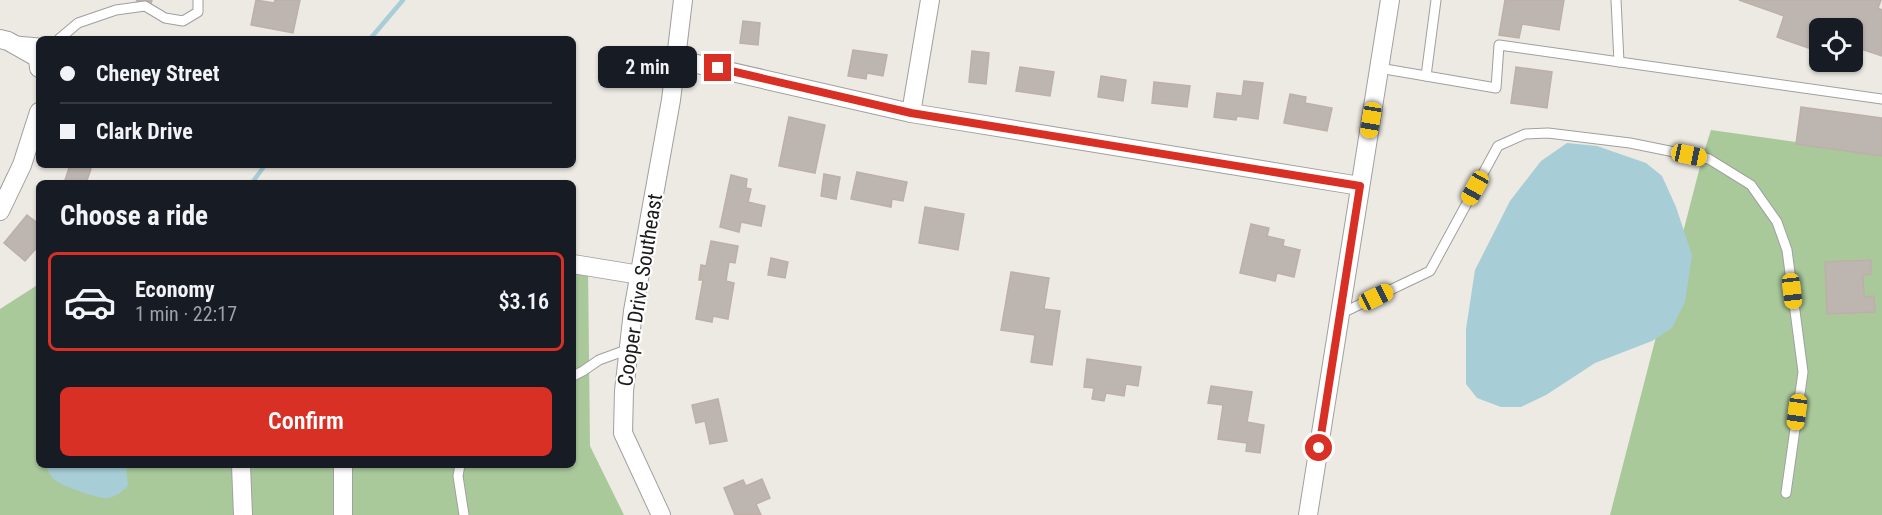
<!DOCTYPE html>
<html lang="en">
<head>
<meta charset="utf-8">
<style>
	:root { --surface:#171b24; --page:#242831; --text:#f1f3f6; --muted:#9ea1a6; --line:#363941; --accent:#d93025 }
	body { margin:0; font-family:"Roboto Condensed",sans-serif; background:var(--page); color:var(--text); height:100vh; display:flex; flex-direction:column; font-size:22px; white-space:nowrap }
	* { box-sizing:border-box; margin:0 }
	p { font-size:20px; color:var(--muted) }
	.icon { flex:none; width:33px; height:33px; fill:none; stroke:currentColor; stroke-width:2; stroke-linecap:round; stroke-linejoin:round }
	.map { position:relative; flex:1; overflow:hidden }
	.sheet { position:absolute; left:36px; top:180px; width:540px; height:288px; display:flex; flex-direction:column; background:var(--surface); border-radius:9px; box-shadow:0 2px 4px #0004 }
	.sheet>* { flex:none }
	.top-card { position:absolute; left:36px; top:36px; width:540px; height:132px; border-radius:9px; box-shadow:0 2px 4px #0004; display:grid; align-content:center; height:132px; padding:0 24px; background:var(--surface) }
	.tools { position:absolute; left:1809px; top:18px; display:grid; gap:12px }
	.tools a { display:grid; place-items:center; width:54px; height:54px; border-radius:9px; background:var(--surface); box-shadow:0 2px 4px #0004; font-size:30px }
	.end { position:absolute; width:27px; height:27px; margin:-14px; border:8px solid #d93025; background:#fff; box-shadow:0 0 0 3px #fff }
	.from { border-radius:50% }
	.bubble { position:absolute; height:42px; border-radius:9px; background:var(--surface); box-shadow:0 2px 4px #0004; font-size:20px; font-weight:600; line-height:42px; text-align:center }
	.car { position:absolute; width:18px; height:36px; margin:-18px -9px; border-radius:8px; box-shadow:0 0 4px 2px #0007; background:linear-gradient(#f5c518 24%,#345 0 40%,#f5c518 0 76%,#345 0 86%,#f5c518 0) }
	.top-card b { display:flex; align-items:center; gap:21px; height:57px; font-size:22px }
	.top-card b+b { border-top:2px solid var(--line) }
	.top-card i { width:15px; height:15px; background:var(--text) }
	ul { padding:0; list-style:none }
	li { display:flex; align-items:center; gap:18px; height:99px; margin:0 12px 9px; padding:0 12px; border:3px solid transparent; border-radius:9px }
	li div { flex:1 }
	li b { display:block; font-size:22px }
	li em { font-style:normal; font-weight:600 }
	li.active { border-color:var(--accent) }
	li>.icon { width:54px; height:54px; stroke-width:1.5 }
	h2 { padding:0 24px; font-size:27px; line-height:72px }
	.action { display:flex; gap:12px; margin-top:auto; padding:12px 24px }
	.action a { flex:1; height:69px; border-radius:9px; background:var(--accent); color:#fff; font-size:24px; font-weight:600; line-height:69px; text-align:center }
	.map>svg:first-child { display:block }
	.forest { fill:#a9c99b }
	.water { fill:#a7cdd7 }
	.lines { fill:none; stroke-linecap:round; stroke-linejoin:round }
	.stream { stroke:#a7cdd7; stroke-width:4.5 }
	.building { fill:#bdb5b0; stroke:#bdb0a7; stroke-width:1.5 }
	.service-casing { stroke:#a0a0a0; stroke-width:11 }
	.minor-casing { stroke:#a0a0a0; stroke-width:20 }
	.service { stroke:#fff; stroke-width:9 }
	.minor { stroke:#fff; stroke-width:18 }
	.route { stroke:#d93025; stroke-width:8 }
	.labels { text-anchor:middle; stroke-width:4.5; stroke-linejoin:round; paint-order:stroke }
	.street-label { font-size:21px; fill:#1c1c1c; stroke:#fff }
</style>
</head>
<body>
<div class="map">
<svg width="1882" height="515" viewBox="0 0 1882 515">
	<rect width="100%" height="100%" fill="#ede9e3"/>
	<g class="forest">
		<path d="M 1711,130 L 1882,154 L 1882,515 L 1610,515 L 1703,155 Z"/>
		<path d="M 573,264 L 588,266 L 590,446 L 624,515 L 0,515 L 0,309 L 39,284 L 39,465 L 573,465 Z"/>
	</g>
	<g class="water">
		<path d="M 1567,143 L 1597,146 L 1646,163 L 1662,176 L 1676,207 L 1692,255 L 1685,302 L 1672,328 L 1652,341 L 1595,363 L 1546,395 L 1521,407 L 1501,407 L 1477,398 L 1466,384 L 1466,329 L 1475,270 L 1510,201 L 1541,161 Z"/>
		<path d="M 45,465 L 126,465 L 128,486 C 121,492 116,497 107,498 C 98,499 63,486 56,481 C 51,477 48,471 45,465 Z"/>
	</g>
	<g class="lines">
		<g class="stream">
			<path d="M 370,39 L 403,0"/>
			<path d="M 252,183 L 265,165"/>
		</g>
	</g>
	<g class="building">
		<path d="M 137,0 L 152,0 L 150,7 L 136,3 Z"/>
		<path d="M 256,0 L 274,3 L 275,0 L 300,0 L 293,33 L 251,25 Z"/>
		<path d="M 1505,0 L 1564,0 L 1559,30 L 1522,24 L 1519,38 L 1499,35 Z"/>
		<path d="M 1739,0 L 1881,0 L 1878,8 L 1882,10 L 1882,56 L 1852,46 L 1852,28 L 1820,28 L 1820,52 L 1777,37 L 1784,16 Z"/>
		<path d="M 743,21 L 760,23 L 758,45 L 740,43 Z"/>
		<path d="M 853,50 L 887,55 L 883,76 L 867,73 L 866,79 L 848,76 Z"/>
		<path d="M 972,51 L 989,53 L 986,84 L 969,82 Z"/>
		<path d="M 1020,67 L 1054,72 L 1050,96 L 1016,91 Z"/>
		<path d="M 1516,67 L 1552,72 L 1547,108 L 1511,103 Z"/>
		<path d="M 1101,76 L 1126,80 L 1123,101 L 1098,97 Z"/>
		<path d="M 1244,81 L 1263,83 L 1258,119 L 1237,116 L 1236,120 L 1214,117 L 1217,93 L 1242,96 Z"/>
		<path d="M 1154,82 L 1190,86 L 1187,107 L 1152,103 Z"/>
		<path d="M 1290,94 L 1306,97 L 1305,103 L 1332,108 L 1327,131 L 1284,123 Z"/>
		<path d="M 1801,107 L 1882,118 L 1882,156 L 1796,144 Z"/>
		<path d="M 789,117 L 825,125 L 815,173 L 779,166 Z"/>
		<path d="M 70,165 L 80,165 L 91,169 L 86,183 L 64,183 Z"/>
		<path d="M 857,172 L 907,182 L 903,201 L 892,199 L 891,207 L 851,199 Z"/>
		<path d="M 824,174 L 840,177 L 836,199 L 821,196 Z"/>
		<path d="M 731,175 L 747,179 L 746,188 L 751,189 L 748,202 L 765,206 L 761,226 L 741,222 L 739,232 L 720,227 Z"/>
		<path d="M 925,207 L 964,214 L 958,250 L 919,243 Z"/>
		<path d="M 27,215 L 39,224 L 39,245 L 25,261 L 4,243 Z"/>
		<path d="M 1251,224 L 1269,228 L 1267,236 L 1284,240 L 1283,246 L 1300,250 L 1294,277 L 1277,273 L 1275,281 L 1240,273 Z"/>
		<path d="M 711,241 L 738,246 L 735,263 L 729,262 L 726,281 L 734,283 L 728,319 L 713,316 L 712,322 L 696,319 L 703,280 L 699,280 L 701,265 L 706,266 Z"/>
		<path d="M 771,258 L 788,262 L 785,278 L 768,275 Z"/>
		<path d="M 1871,260 L 1871,274 L 1863,275 L 1864,297 L 1874,296 L 1875,312 L 1827,314 L 1825,262 Z"/>
		<path d="M 1011,272 L 1049,278 L 1044,309 L 1060,311 L 1052,365 L 1031,362 L 1035,335 L 1001,330 Z"/>
		<path d="M 1087,359 L 1141,367 L 1138,386 L 1126,384 L 1124,396 L 1106,393 L 1104,401 L 1092,399 L 1094,388 L 1084,387 Z"/>
		<path d="M 1211,386 L 1252,392 L 1247,422 L 1264,425 L 1260,453 L 1246,451 L 1247,443 L 1218,439 L 1223,405 L 1208,403 Z"/>
		<path d="M 718,399 L 727,441 L 710,444 L 705,421 L 696,423 L 692,405 Z"/>
		<path d="M 762,479 L 770,498 L 756,504 L 761,515 L 735,515 L 724,488 L 743,480 L 746,486 Z"/>
	</g>
	<g class="lines">
		<g class="service-casing">
			<g id="service">
				<path d="M 1436,0 L 1426,76 L 1496,88 L 1499,45 L 1882,99"/>
				<path d="M 1616,0 L 1619,62"/>
				<path d="M 59,39 L 78,23 L 116,10 L 145,6 L 165,18 L 183,21 L 198,12 L 198,0"/>
				<path d="M 16,41 L 39,43"/>
				<path d="M 1379,68 L 1426,76"/>
				<path d="M 1340,314 L 1430,271 L 1498,146 L 1525,134 L 1548,133 L 1630,143 L 1709,159 L 1751,185 L 1777,222 L 1787,250 L 1803,372 L 1786,493"/>
				<path d="M 573,376 L 583,371 L 599,360 L 629,349"/>
				<path d="M 460,465 L 458,476 L 464,515"/>
			</g>
		</g>
		<g class="minor-casing">
			<g id="minor">
				<path d="M 0,39 L 8,41 L 38,58 L 39,68"/>
				<path d="M 675,59 L 911,113 L 1360,186"/>
				<path d="M 911,113 L 930,0"/>
				<path d="M 0,211 L 22,165 L 39,112"/>
				<path d="M 573,264 L 640,275"/>
				<path d="M 241,465 L 243,515"/>
				<path d="M 343,465 L 343,515"/>
				<path d="M 661,515 L 623,433 L 624,391 L 633,311 L 671,100 L 683,0"/>
				<path d="M 1308,515 L 1390,0"/>
			</g>
		</g>
		<use href="#service" class="service"/>
		<use href="#minor" class="minor"/>
	</g>
	<g class="lines">
		<path class="route" d="M 718,68 L 911,113 L 1360,186 L 1319,448"/>
	</g>
	<g class="labels">
		<g class="street-label">
			<text transform="translate(640 290) rotate(-81)" y="7">Cooper Drive Southeast</text>
		</g>
	</g>
</svg>
<div class="tools">
<a><svg class="icon" aria-label="locate" viewBox="0 0 24 24"><circle cx="12" cy="12" r="6"/><path d="M12 2v4M12 18v4M2 12h4M18 12h4"/></svg></a>
</div>
<i class="end from" style="left:1319px;top:448px"></i>
<i class="end" style="left:718px;top:68px"></i>
<div class="bubble" style="left:598px;top:46px;width:99px">2 min</div>
<i class="car" style="left:1371px;top:120px;rotate:189deg"></i>
<i class="car" style="left:1689px;top:155px;rotate:102deg"></i>
<i class="car" style="left:1475px;top:188px;rotate:209deg"></i>
<i class="car" style="left:1792px;top:291px;rotate:173deg"></i>
<i class="car" style="left:1376px;top:297px;rotate:64deg"></i>
<i class="car" style="left:1797px;top:412px;rotate:188deg"></i>
<div class="top-card">
<b><i class="from"></i>Cheney Street</b>
<b><i></i>Clark Drive</b>
</div>
<section class="sheet">
<h2>Choose a ride</h2>
<ul>
<li class="active"><svg class="icon" aria-label="car" viewBox="0 0 24 24"><path d="M5 17H2v-5l4-1 3-4h7l3 4 3 1v5h-3M9 17h6M6 11h13"/><circle cx="7" cy="17" r="2"/><circle cx="17" cy="17" r="2"/></svg><div><b>Economy</b><p>1 min · 22:17</p></div><em>$3.16</em></li>
</ul>
<div class="action"><a>Confirm</a></div>
</section>
</div>
</body>
</html>
